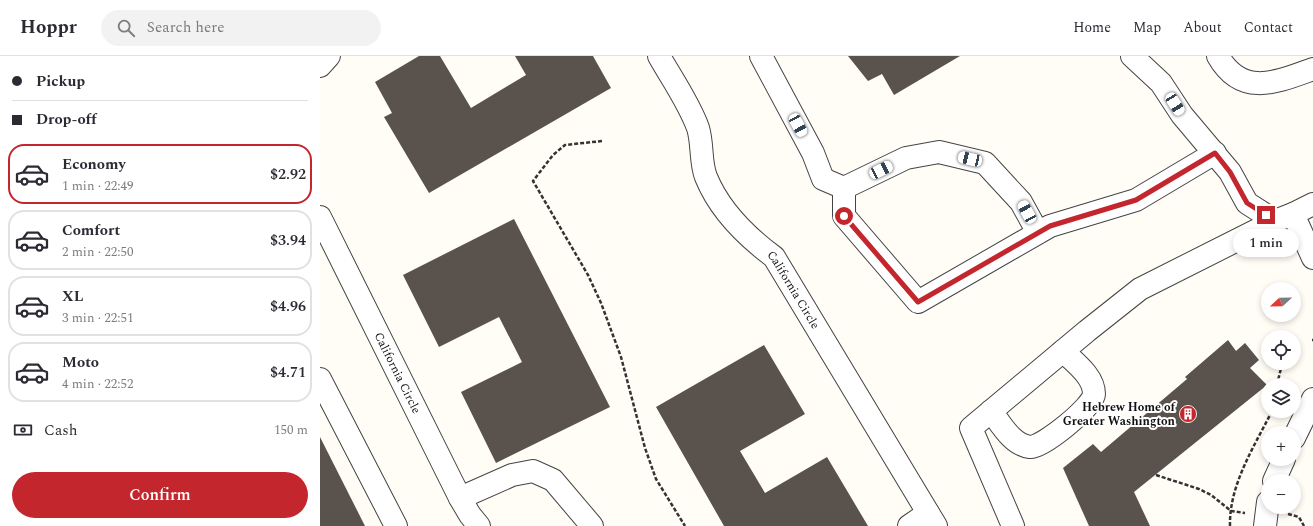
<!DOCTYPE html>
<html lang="en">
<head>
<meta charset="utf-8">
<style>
	:root { --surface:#fff; --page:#f2f2f3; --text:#2b2b33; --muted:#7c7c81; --line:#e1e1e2; --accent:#c4262e }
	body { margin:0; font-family:Spectral,serif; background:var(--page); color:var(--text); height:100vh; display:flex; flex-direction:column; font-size:15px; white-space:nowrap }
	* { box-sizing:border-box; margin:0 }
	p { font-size:13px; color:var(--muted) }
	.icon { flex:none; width:22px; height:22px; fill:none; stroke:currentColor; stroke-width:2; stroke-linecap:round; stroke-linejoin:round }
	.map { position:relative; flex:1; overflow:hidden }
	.sheet { display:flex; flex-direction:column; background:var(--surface); width:320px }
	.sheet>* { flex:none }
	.top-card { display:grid; align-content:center; height:88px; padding:0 12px; background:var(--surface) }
	.needle { width:26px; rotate:248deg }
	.fabs { position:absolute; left:941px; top:226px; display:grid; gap:8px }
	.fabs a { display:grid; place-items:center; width:40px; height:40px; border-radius:50%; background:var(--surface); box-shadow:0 2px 6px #0003; font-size:20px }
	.end { position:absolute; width:18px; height:18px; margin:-9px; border:5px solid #c4262e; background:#fff; box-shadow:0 0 0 2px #fff }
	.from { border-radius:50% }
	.bubble { position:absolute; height:28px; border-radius:14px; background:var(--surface); box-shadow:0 2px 6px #0003; font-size:13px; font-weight:600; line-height:28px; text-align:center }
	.car { position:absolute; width:12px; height:24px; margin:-12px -6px; border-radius:5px; box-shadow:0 0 3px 1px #0007; background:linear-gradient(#fff 24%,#345 0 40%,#fff 0 76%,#345 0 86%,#fff 0) }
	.top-card b { display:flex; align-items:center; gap:14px; height:38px; font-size:15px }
	.top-card b+b { border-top:1px solid var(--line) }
	.top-card i { width:10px; height:10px; background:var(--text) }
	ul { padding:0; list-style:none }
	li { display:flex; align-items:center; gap:12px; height:60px; margin:0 8px 6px; padding:0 4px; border:2px solid var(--line); border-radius:16px }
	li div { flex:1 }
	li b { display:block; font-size:15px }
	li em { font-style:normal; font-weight:600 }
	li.on { border-color:var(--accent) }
	li>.icon { width:36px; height:36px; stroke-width:1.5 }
	.pay { display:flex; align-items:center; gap:10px; height:44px; padding:0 12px; font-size:15px }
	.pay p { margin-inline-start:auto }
	.primary-button { display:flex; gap:8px; margin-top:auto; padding:8px 12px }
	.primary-button a { flex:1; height:46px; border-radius:24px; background:var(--accent); color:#fff; font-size:16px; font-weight:600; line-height:46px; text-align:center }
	header { display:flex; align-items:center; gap:24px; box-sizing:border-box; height:56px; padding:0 20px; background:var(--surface); border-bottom:1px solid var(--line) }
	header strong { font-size:19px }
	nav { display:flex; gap:22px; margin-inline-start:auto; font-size:14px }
	.search { width:280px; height:36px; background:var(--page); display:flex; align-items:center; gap:10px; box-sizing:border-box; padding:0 14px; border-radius:22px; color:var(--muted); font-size:15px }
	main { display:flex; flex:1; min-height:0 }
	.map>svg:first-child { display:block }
	.building { fill:#5a524d }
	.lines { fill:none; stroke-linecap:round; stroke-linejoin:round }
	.minor-casing { stroke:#444; stroke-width:24 }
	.path { stroke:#333; stroke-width:2.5; stroke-dasharray:4 2; stroke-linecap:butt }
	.minor { stroke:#fff; stroke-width:22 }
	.route { stroke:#c4262e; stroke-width:5 }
	.labels { text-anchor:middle; stroke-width:4; stroke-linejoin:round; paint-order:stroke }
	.street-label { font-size:12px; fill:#111; stroke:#fff }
	.poi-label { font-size:12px; font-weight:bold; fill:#111; stroke:#fff; text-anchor:end }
</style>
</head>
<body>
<header>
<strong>Hoppr</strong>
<div class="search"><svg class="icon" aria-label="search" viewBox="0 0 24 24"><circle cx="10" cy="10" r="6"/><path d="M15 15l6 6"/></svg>Search here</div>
<nav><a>Home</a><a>Map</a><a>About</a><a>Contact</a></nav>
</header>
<main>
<section class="sheet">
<div class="top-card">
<b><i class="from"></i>Pickup</b>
<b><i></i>Drop-off</b>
</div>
<ul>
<li class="on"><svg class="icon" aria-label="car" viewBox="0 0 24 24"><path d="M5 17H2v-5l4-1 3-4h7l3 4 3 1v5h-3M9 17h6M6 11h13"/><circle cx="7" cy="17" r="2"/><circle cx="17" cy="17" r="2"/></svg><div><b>Economy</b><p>1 min · 22:49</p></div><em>$2.92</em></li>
<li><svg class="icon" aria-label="car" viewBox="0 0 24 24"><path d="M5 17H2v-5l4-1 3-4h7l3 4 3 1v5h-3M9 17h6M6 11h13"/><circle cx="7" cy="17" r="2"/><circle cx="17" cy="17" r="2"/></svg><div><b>Comfort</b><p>2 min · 22:50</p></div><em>$3.94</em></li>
<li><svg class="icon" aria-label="car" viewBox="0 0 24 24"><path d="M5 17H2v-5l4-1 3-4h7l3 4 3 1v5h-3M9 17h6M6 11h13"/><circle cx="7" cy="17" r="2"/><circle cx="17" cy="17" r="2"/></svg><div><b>XL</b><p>3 min · 22:51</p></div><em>$4.96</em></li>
<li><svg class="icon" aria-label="car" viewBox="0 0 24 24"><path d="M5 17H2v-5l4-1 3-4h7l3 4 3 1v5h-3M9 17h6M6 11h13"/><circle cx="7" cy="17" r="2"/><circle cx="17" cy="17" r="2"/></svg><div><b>Moto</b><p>4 min · 22:52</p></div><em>$4.71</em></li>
</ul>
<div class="pay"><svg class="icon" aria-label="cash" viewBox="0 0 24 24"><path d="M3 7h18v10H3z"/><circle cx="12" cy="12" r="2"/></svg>Cash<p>150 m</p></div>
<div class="primary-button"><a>Confirm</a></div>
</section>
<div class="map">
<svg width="993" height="470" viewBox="0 0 993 470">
	<rect width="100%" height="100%" fill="#fffdf5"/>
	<g class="building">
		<path d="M 99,0 L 120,0 L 151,52 L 206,19 L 195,0 L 273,0 L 291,32 L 109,137 L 64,61 L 72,57 L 55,26 Z"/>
		<path d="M 528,0 L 640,0 L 574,39 L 562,18 L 548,25 Z"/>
		<path d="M 194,163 L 290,351 L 176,407 L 141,336 L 202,306 L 179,261 L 119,291 L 83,219 Z"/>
		<path d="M 908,284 L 916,295 L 925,287 L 939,304 L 930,312 L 947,329 L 814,436 L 830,470 L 769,470 L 743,412 L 773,388 L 781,396 L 867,323 L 865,321 Z"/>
		<path d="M 444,289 L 485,358 L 420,395 L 445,437 L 507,401 L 548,470 L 404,470 L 336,351 Z"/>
		<path d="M 0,381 L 45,470 L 0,470 Z"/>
	</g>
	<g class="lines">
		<g class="minor-casing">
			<g id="minor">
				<path id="s1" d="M 339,0 C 352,23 369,47 378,72 C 383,88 380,106 386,121 C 399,153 427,181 454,201 L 616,470"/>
				<path d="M 441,0 L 493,97 L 503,123 L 524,132"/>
				<path d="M 812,0 L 841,27 L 862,59 L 910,116 L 927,147 L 955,165 L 973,158"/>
				<path d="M 898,0 C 922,42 957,26 993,13"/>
				<path d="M 0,10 L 9,0"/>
				<path d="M 993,148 L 973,158 L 993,202"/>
				<path id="s2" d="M 0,161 L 140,442 L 150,459 L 159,470"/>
				<path d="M 718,177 L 701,146 L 665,107 L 619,96 L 586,102 L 524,132 L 524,160 L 598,246 L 730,170 L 816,144 L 895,97"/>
				<path d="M 0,323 L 76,470"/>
				<path d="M 671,355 C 681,368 692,389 710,391 C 722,392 774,350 774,338 C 774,320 754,306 743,295"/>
				<path d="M 974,382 L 993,343"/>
				<path d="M 954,425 L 964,403"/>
				<path d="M 140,442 L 192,419 L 213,415 L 233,424 L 272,470"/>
				<path d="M 589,470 L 608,457"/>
				<path d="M 693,470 L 651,372 L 767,275 L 820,233 L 955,165"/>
				<path d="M 945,470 L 948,446"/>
			</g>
		</g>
		<g class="path">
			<path d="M 282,85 L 245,89 L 233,99 L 213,125 L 268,219 L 281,247 L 301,301 L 325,392 L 336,423 L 365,470"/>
			<path d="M 992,284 L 993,284"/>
			<path d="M 957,329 L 961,312"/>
			<path d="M 836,419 L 879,433 L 891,439 L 911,455 L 925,457"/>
			<path d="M 968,458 L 979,461 L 984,470"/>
			<path d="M 910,470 C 909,429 934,391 952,355"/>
		</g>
		<use href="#minor" class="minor"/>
	</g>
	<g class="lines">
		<path class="route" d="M 524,160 L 598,246 L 730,170 L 816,144 L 895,97 L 910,116 L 927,147 L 946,159"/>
	</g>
	<defs>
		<g id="building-disc" transform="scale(0.9)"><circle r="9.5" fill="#c4262e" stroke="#fff"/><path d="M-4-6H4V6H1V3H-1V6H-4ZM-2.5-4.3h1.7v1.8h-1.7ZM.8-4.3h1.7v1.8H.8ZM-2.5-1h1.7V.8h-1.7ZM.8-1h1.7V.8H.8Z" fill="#fff"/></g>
	</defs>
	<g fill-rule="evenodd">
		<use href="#building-disc" x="868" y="358"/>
	</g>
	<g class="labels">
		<g class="street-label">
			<text dy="4" stroke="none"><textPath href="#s1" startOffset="276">California Circle</textPath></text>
			<text dy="4" stroke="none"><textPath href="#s2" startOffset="174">California Circle</textPath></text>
		</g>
		<g class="poi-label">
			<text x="855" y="355">Hebrew Home of<tspan x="855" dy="14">Greater Washington</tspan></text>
		</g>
	</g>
</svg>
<div class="fabs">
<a><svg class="needle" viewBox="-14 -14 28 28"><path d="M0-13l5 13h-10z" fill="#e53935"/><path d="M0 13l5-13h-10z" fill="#7c7c81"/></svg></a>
<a><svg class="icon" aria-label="locate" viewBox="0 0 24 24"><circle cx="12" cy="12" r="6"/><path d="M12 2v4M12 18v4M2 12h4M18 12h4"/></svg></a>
<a><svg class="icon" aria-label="layers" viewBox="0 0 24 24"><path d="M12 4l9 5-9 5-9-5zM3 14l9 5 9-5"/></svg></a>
<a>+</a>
<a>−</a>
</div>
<i class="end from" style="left:524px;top:160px"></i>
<i class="end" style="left:946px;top:159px"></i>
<div class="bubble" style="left:913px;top:173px;width:66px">1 min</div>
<i class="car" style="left:855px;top:48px;rotate:148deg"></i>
<i class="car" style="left:478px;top:69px;rotate:152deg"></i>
<i class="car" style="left:650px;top:103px;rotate:283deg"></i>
<i class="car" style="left:561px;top:114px;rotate:64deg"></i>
<i class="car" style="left:707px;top:156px;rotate:331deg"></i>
</div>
</main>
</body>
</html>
